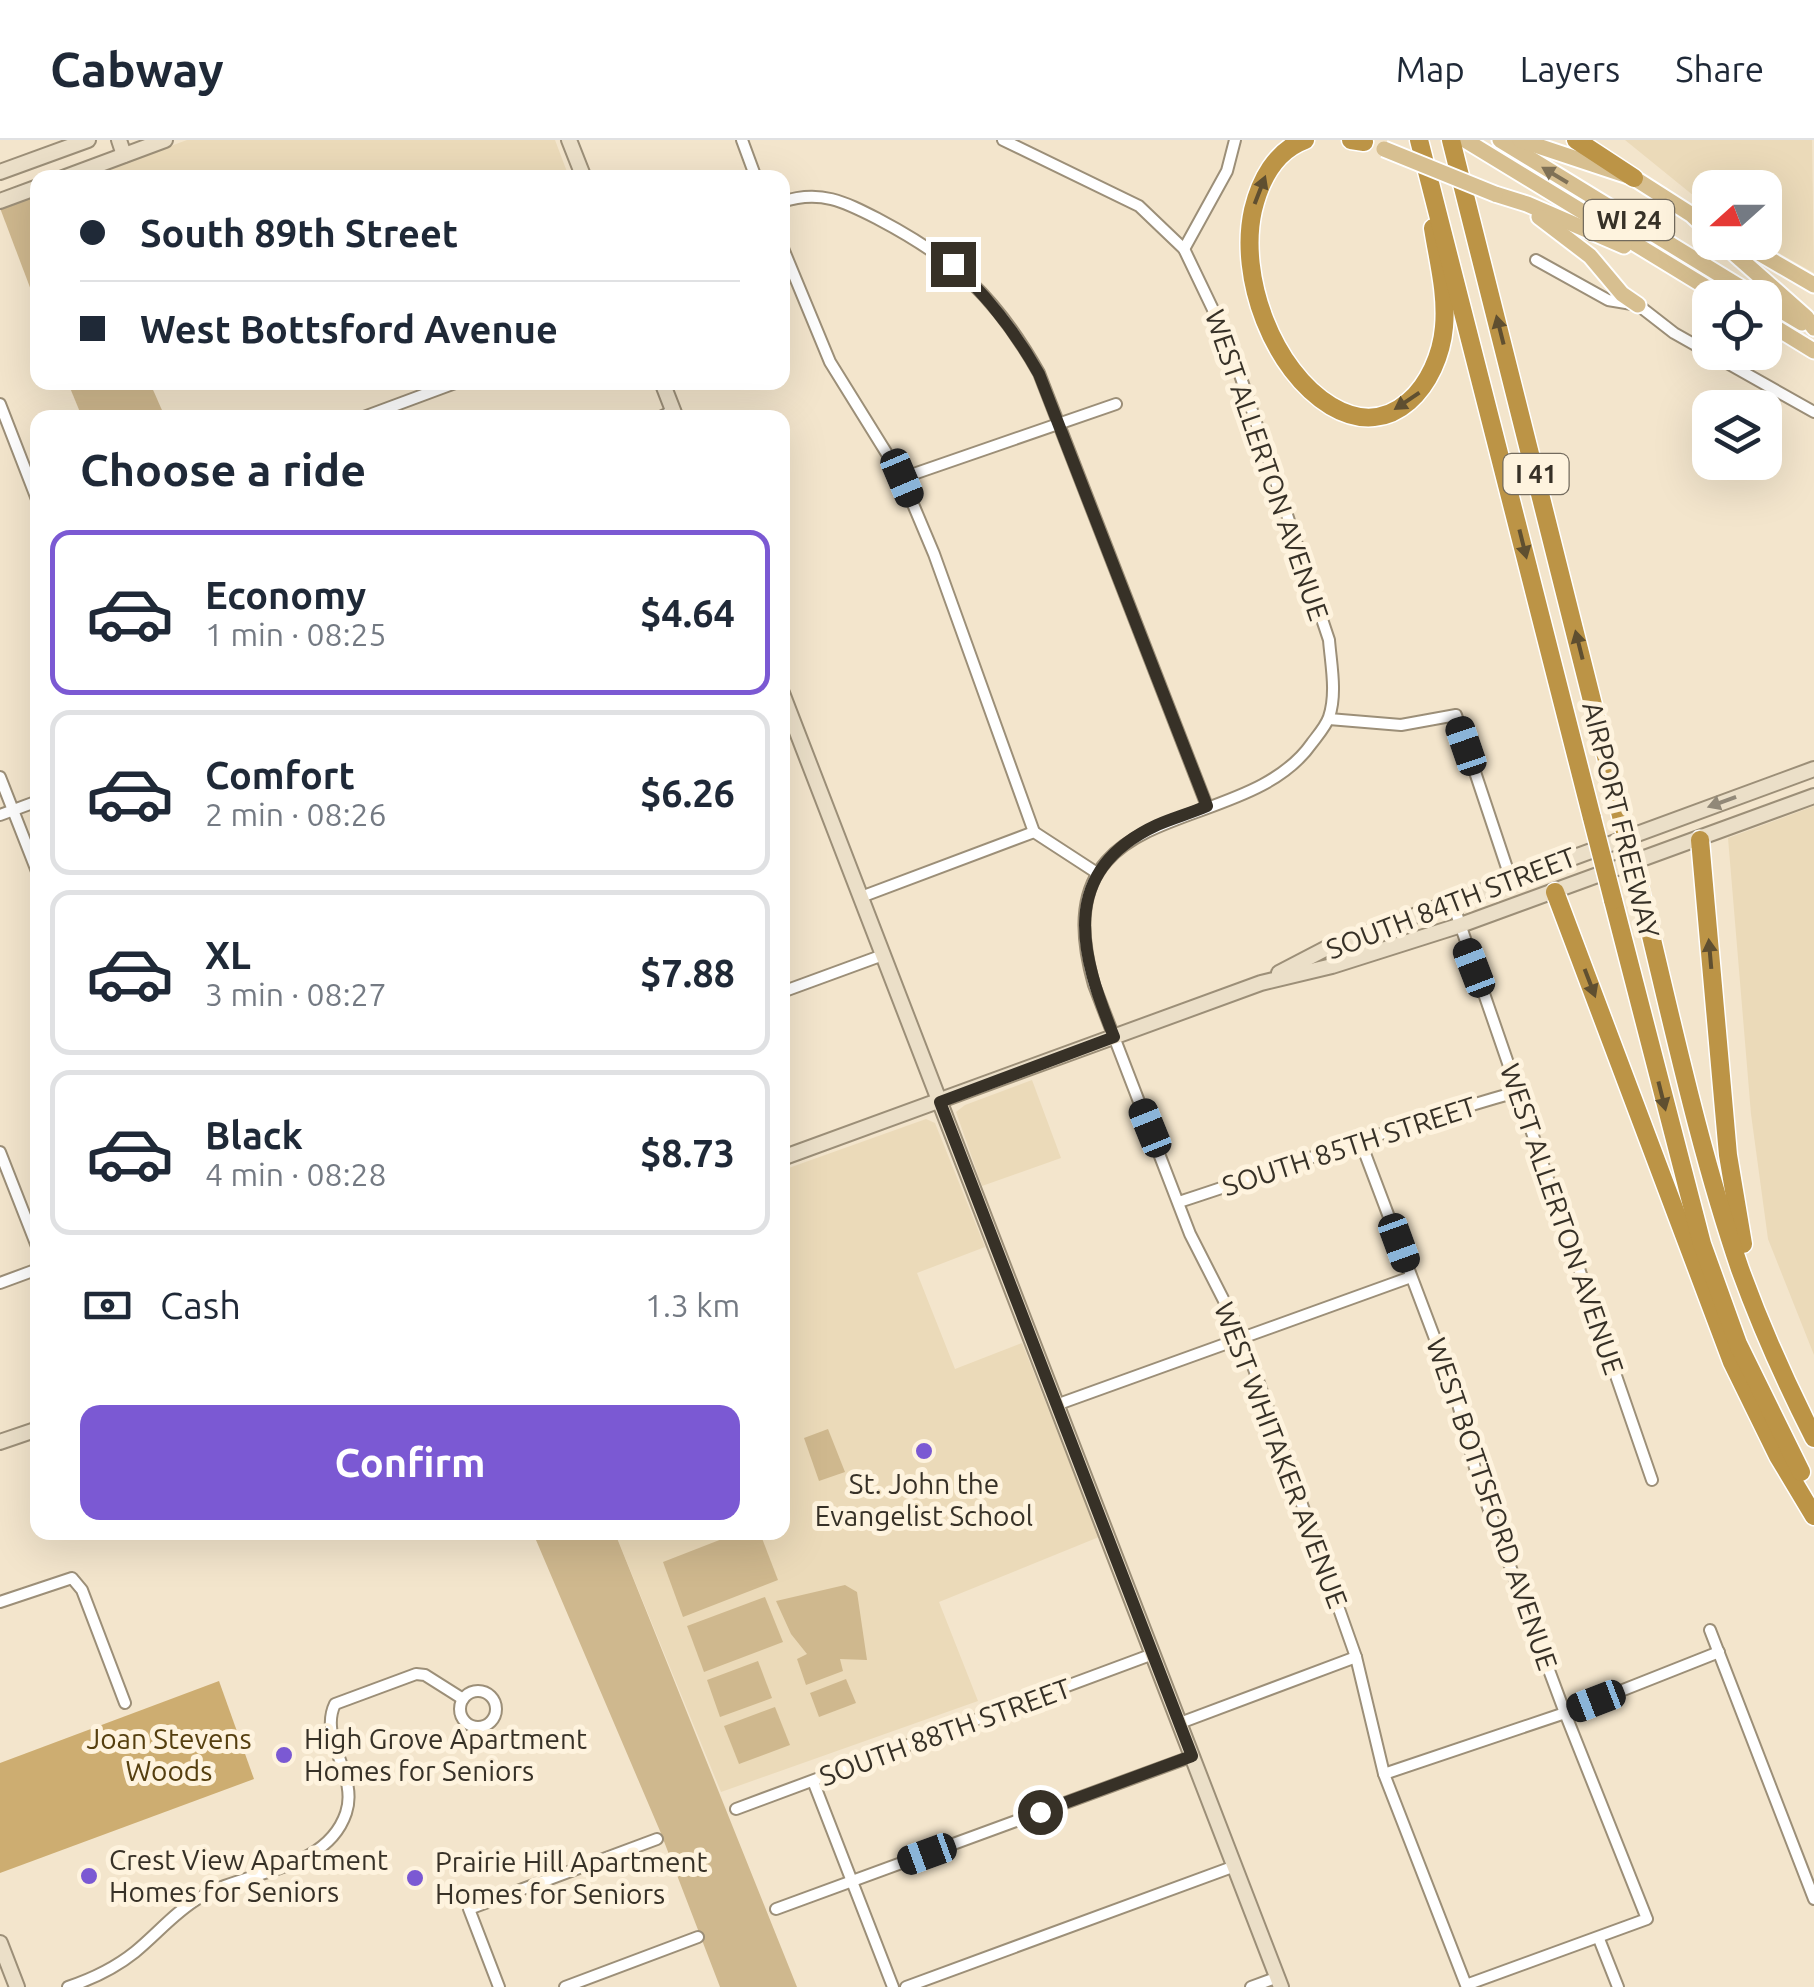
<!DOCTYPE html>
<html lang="en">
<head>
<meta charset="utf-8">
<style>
	:root { --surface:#fff; --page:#f6f6f7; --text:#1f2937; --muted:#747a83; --line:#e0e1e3; --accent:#7b59d3 }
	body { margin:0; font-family:Ubuntu,sans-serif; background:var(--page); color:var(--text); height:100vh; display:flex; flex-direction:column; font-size:38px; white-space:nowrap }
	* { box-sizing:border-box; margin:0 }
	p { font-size:32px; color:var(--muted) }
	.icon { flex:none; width:55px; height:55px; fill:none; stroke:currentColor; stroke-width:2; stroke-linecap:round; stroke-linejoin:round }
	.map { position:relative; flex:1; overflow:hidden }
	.drawer { position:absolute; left:30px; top:270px; width:760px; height:1130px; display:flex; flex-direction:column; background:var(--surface); border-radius:20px; box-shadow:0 10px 40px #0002 }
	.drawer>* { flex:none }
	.top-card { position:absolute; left:30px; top:30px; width:760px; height:220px; border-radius:20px; box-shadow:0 10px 40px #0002; display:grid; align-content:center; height:220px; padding:0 50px; background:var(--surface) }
	.needle { width:65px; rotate:249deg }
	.tools { position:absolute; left:1692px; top:30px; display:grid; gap:20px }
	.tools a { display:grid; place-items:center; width:90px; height:90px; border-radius:20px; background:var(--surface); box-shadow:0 10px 40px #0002; font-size:50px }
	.end { position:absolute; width:45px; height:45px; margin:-22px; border:12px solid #373127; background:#fff; box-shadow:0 0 0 5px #fff }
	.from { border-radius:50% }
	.car { position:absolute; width:30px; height:60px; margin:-30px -15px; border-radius:12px; box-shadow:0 0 8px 2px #0007; background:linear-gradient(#222 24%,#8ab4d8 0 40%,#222 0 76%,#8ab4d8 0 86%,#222 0) }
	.top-card b { display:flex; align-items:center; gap:35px; height:95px; font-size:38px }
	.top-card b+b { border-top:2px solid var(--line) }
	.top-card i { width:25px; height:25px; background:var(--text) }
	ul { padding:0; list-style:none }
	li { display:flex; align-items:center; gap:30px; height:165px; margin:0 20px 15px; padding:0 30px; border:5px solid var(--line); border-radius:20px }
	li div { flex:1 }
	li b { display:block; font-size:38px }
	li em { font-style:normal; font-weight:600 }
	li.on { border-color:var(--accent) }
	li>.icon { width:90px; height:90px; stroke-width:1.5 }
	h2 { padding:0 50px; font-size:45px; line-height:120px }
	.pay { display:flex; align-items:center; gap:25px; height:110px; padding:0 50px; font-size:38px }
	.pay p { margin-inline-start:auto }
	.cta { display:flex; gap:20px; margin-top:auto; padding:20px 50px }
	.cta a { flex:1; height:115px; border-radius:20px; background:var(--accent); color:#fff; font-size:40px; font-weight:600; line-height:115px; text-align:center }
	header { display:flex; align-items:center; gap:60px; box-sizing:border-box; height:140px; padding:0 50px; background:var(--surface); border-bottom:2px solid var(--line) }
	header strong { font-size:48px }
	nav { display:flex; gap:55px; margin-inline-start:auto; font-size:35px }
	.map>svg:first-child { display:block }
	.built { fill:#ebdab9 }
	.green { fill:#cfb88e }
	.forest { fill:#cdad71 }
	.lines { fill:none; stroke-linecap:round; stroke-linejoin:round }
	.street-casing { stroke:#9c8f78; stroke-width:14 }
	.secondary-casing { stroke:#9c8f78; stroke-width:18 }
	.primary-casing { stroke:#fff; stroke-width:19 }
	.highway-casing { stroke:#fff; stroke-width:21 }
	.street { stroke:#fff; stroke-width:10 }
	.secondary { stroke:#ebdfc8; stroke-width:14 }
	.primary { stroke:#d7bf90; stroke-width:15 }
	.highway { stroke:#bc9446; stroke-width:18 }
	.primary-bridge-casing { stroke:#fff; stroke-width:19; stroke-linecap:butt }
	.highway-bridge-casing { stroke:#fff; stroke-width:21; stroke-linecap:butt }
	.primary-bridge { stroke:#d7bf90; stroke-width:15 }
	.highway-bridge { stroke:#bc9446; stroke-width:18 }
	.oneway { fill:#7f7156 }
	.oneway2 { fill:#5f4f30 }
	.oneway3 { fill:#918878 }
	.route { stroke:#373127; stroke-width:12 }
	.poi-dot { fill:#7b59d3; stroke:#fef3de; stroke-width:4 }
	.labels { text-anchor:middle; stroke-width:10; stroke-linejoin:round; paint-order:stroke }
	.shield { fill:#fef3de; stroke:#736b5e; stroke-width:2.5 }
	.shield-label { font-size:25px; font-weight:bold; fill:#373127 }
	.street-label { font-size:28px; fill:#373127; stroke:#fef3de }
	.poi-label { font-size:28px; fill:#373127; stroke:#fef3de; text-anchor:start }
	.park-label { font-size:28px; fill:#553f0f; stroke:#fef3de }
</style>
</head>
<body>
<header>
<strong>Cabway</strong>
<nav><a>Map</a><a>Layers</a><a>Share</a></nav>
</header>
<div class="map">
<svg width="1814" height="1847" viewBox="0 0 1814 1847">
	<rect width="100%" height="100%" fill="#f3e5cc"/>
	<g class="built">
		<path d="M 187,0 L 555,0 L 569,37 L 83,38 Z"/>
		<path d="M 1625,0 L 1812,0 L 1814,133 L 1761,103 L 1765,102 L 1765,48 L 1710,48 L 1710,69 Z"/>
		<path d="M 1814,666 L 1814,1215 L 1768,1099 L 1751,974 L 1728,698 Z"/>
		<path d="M 1032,940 L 1061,1018 L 982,1046 L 956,972 L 965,965 Z"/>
		<path d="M 926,979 L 935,983 L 985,1107 L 917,1133 L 955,1229 L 1022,1203 L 1099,1397 L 939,1462 L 978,1561 L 721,1652 L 615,1393 L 782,1392 L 783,1030 Z"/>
	</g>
	<g class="green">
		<path d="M 37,54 L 37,166 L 0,68 Z"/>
		<path d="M 68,243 L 150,243 L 165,277 L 82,277 Z"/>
		<path d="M 828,1289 L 845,1332 L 819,1341 L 804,1298 Z"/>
		<path d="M 740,1392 L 760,1393 L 778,1440 L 683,1477 L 663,1422 Z"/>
		<path d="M 533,1393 L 615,1393 L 797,1847 L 720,1847 L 660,1691 Z"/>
		<path d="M 845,1445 L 857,1452 L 867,1520 L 840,1519 L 843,1531 L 806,1545 L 797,1519 L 807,1514 L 791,1494 L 776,1461 Z"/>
		<path d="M 765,1457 L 783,1502 L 704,1532 L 687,1486 Z"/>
		<path d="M 758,1521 L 772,1558 L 720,1577 L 707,1540 Z"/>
		<path d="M 846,1539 L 856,1563 L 819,1577 L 810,1553 Z"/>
		<path d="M 775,1567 L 790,1605 L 739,1624 L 724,1586 Z"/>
	</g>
	<path class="forest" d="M 219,1541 L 254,1639 L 0,1733 L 0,1623 Z"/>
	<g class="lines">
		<g class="street-casing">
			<g id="street">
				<path d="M 742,0 L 756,38"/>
				<path d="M 1003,0 L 1139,66 L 1184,109 L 1230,205 L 1329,500 C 1331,525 1337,553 1329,577 C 1326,586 1318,595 1312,603 C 1243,702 1038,649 1094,845 L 1190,1094 L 1243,1198 L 1356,1517 L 1384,1634 L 1466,1845 L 1647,1779 L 1565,1573 L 1479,1343 L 1454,1249 L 1361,1003"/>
				<path d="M 782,62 C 820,49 845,62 878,79 C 956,120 996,157 1039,233 L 1207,666"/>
				<path d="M 782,106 L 830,222 L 902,338 L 934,414 L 1034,692"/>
				<path d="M 1184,109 L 1227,31 L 1235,0"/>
				<path d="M 1536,120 L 1608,160 L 1638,165 L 1674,193 L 1814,272"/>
				<path d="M 0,264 L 38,362"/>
				<path d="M 361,278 L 458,242"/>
				<path d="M 658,278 L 673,271"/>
				<path d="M 902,338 L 1116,264"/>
				<path d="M 1329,579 L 1401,585 L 1456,575 L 1511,740"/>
				<path d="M 0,637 L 38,734"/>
				<path d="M 0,675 L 38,661"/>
				<path d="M 861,757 L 1034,692 L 1097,733"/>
				<path d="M 1452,761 L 1652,1340"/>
				<path d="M 782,852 L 883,815"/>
				<path d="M 0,1012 L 38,1109"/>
				<path d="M 1179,1062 C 1293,1025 1405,983 1520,951"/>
				<path d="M 0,1143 L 38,1129"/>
				<path d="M 1056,1265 L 1411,1137"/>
				<path d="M 0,1462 L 72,1438 L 82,1450 L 125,1563"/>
				<path d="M 1710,1490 L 1814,1759"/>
				<circle cx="478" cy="1569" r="18"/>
				<path d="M 1180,1583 L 1356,1517"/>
				<path d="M 1384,1634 L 1565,1573 L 1719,1512"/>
				<path d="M 813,1641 L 893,1847"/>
				<path d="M 736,1669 L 1153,1514"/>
				<path d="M 776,1769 L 1193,1616"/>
				<path d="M 1599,1799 L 1618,1847"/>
				<path d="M 68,1847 C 92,1839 115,1828 135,1812 C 157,1794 175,1772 199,1758 C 245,1730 326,1732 346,1673 C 359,1635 318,1599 335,1564 L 416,1534 L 425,1535 L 463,1559"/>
				<path d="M 499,1847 L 469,1769 L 657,1699"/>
				<path d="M 565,1847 L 698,1797"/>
				<path d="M 906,1847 L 1235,1726"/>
				<path d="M 1251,1847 L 1278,1837"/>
			</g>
		</g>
		<g class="secondary-casing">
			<g id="secondary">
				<path d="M 119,0 L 124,15"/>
				<path d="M 569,0 L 584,38"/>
				<path d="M 0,32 L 88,0"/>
				<path d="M 63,38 L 165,0"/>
				<path d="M 0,61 L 38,47"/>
				<path d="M 662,242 L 676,278"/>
				<path d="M 782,553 L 1281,1847"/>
				<path d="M 1279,833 L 1327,808 L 1814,629"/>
				<path d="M 782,1018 L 1261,843 L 1332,826 L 1458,786 L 1814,656"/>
				<path d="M 0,1302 L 38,1289"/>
				<path d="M 0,1803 L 17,1847"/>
			</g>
		</g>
		<g class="primary-casing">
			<g id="primary">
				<path d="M 1465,0 L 1724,158"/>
				<path d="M 1500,0 L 1758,158"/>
				<path d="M 1520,0 L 1634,38 L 1692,75 L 1710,92"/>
				<path d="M 1495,54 L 1527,64 L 1624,106"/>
				<path d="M 1539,77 L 1590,116 L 1622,154 L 1638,165"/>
				<path d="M 1721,102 L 1806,177 L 1814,188"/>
				<path d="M 1740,102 L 1814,145"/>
				<path d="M 1765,161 L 1802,183"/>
				<path d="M 1765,181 L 1814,211"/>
			</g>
		</g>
		<g class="highway-casing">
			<g id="highway">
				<path d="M 1305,0 C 1275,11 1260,41 1253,70 C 1238,137 1273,231 1331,266 C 1393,303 1439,243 1444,187 C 1447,153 1438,120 1433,88"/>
				<path d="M 1351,0 L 1364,2"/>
				<path d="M 1419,0 L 1592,678"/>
				<path d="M 1451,0 L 1619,668"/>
				<path d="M 1576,0 L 1634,38"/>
				<path d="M 1700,700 L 1728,1015 L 1743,1104"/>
				<path d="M 1640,750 C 1671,876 1698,1006 1740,1129 C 1761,1187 1786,1243 1814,1298"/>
				<path d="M 1555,752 L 1732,1222 L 1778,1316 L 1814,1376"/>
				<path d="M 1613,760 L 1702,1104 L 1738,1204 L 1801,1332"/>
			</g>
		</g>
		<use href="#street" class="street"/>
		<use href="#secondary" class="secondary"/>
		<use href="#primary" class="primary"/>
		<use href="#highway" class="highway"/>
		<g class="primary-bridge-casing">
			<path id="primary-bridge" d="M 1384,9 L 1495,54"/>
		</g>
		<g class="highway-bridge-casing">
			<g id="highway-bridge">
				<path d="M 1619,668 L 1640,750"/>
				<path d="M 1592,678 L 1613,760"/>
			</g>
		</g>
		<use href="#primary-bridge" class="primary-bridge"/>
		<use href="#highway-bridge" class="highway-bridge"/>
	</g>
	<defs><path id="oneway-solid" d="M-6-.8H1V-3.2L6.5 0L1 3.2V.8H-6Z" transform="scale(2.5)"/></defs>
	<use class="oneway" href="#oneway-solid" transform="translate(1555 35) rotate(-149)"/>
	<g class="oneway2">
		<use href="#oneway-solid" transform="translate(1260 50) rotate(-69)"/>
		<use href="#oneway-solid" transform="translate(1500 190) rotate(-104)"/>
		<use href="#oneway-solid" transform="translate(1407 261) rotate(146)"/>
		<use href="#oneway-solid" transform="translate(1523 404) rotate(76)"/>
		<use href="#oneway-solid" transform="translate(1579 505) rotate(-104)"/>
		<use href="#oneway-solid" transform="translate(1710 814) rotate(-95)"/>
		<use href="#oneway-solid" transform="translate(1590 843) rotate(69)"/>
		<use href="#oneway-solid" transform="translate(1662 956) rotate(76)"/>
	</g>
	<use class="oneway3" href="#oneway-solid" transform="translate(1722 662) rotate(160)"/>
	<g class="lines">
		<path class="route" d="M 953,124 C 988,157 1015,191 1039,234 L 1207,666 C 1191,673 1173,678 1157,685 C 1056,732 1081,815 1114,897 L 940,962 L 1192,1616 L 1040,1672"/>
	</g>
	<g class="poi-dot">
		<circle cx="924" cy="1311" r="10"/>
		<circle cx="284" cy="1615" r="10"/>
		<circle cx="89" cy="1736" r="10"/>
		<circle cx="415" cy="1738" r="10"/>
	</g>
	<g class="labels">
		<g class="shield">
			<rect x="1584" y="60" width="90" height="40" rx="8"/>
			<rect x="1503.5" y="314" width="65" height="40" rx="8"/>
		</g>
		<g class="shield-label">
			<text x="1629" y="89">WI 24</text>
			<text x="1536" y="343">I 41</text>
		</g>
		<g class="street-label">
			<text transform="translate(1267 325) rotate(71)" y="10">WEST ALLERTON AVENUE</text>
			<text transform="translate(1621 680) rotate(76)" y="10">AIRPORT FREEWAY</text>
			<text transform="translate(1451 763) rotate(-21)" y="10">SOUTH 84TH STREET</text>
			<text transform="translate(1349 1006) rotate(-18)" y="10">SOUTH 85TH STREET</text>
			<text transform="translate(1562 1079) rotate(71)" y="10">WEST ALLERTON AVENUE</text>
			<text transform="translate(1281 1315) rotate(69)" y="10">WEST WHITAKER AVENUE</text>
			<text transform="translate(1492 1364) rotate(71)" y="10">WEST BOTTSFORD AVENUE</text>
			<text transform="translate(945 1592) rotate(-20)" y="10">SOUTH 88TH STREET</text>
		</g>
		<g class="poi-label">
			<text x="924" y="1354" text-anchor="middle">St. John the<tspan x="924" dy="32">Evangelist School</tspan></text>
			<text x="304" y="1609">High Grove Apartment<tspan x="304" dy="32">Homes for Seniors</tspan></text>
			<text x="109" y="1730">Crest View Apartment<tspan x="109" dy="32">Homes for Seniors</tspan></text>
			<text x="435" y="1732">Prairie Hill Apartment<tspan x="435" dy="32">Homes for Seniors</tspan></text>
		</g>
		<g class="park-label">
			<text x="169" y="1609">Joan Stevens<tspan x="169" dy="32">Woods</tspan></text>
		</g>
	</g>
</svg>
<div class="tools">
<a><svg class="needle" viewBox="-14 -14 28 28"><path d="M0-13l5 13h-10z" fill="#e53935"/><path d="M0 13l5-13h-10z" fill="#747a83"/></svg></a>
<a><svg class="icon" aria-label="locate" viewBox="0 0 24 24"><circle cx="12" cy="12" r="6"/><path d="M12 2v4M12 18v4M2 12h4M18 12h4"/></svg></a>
<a><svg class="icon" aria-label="layers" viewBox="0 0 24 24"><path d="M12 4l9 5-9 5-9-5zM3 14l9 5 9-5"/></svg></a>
</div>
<i class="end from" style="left:1040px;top:1672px"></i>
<i class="end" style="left:953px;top:124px"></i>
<i class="car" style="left:902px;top:338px;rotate:157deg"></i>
<i class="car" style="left:1466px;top:606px;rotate:341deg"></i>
<i class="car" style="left:1474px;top:828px;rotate:339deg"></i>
<i class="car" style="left:1150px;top:988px;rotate:338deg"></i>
<i class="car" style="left:1399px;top:1103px;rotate:160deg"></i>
<i class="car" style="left:1596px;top:1561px;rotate:249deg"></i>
<i class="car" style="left:927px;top:1714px;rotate:250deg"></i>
<div class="top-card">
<b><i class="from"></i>South 89th Street</b>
<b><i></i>West Bottsford Avenue</b>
</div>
<section class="drawer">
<h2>Choose a ride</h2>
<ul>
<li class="on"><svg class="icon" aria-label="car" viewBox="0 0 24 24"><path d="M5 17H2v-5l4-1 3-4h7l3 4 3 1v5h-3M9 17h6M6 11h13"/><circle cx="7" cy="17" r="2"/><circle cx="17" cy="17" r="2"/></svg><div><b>Economy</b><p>1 min · 08:25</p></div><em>$4.64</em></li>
<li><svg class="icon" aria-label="car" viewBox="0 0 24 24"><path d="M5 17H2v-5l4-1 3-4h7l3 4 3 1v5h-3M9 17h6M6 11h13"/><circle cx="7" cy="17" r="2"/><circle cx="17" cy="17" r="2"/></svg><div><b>Comfort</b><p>2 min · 08:26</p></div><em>$6.26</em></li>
<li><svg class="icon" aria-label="car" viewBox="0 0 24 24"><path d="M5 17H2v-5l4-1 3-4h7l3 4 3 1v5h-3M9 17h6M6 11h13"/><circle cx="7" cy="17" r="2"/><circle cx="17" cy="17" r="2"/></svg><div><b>XL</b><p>3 min · 08:27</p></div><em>$7.88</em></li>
<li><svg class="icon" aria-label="car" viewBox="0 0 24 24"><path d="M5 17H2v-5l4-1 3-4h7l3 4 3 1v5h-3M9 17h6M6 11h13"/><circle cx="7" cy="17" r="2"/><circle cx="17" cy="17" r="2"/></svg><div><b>Black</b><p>4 min · 08:28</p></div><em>$8.73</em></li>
</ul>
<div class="pay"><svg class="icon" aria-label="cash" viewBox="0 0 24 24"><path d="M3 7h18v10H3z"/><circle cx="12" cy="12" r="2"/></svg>Cash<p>1.3 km</p></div>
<div class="cta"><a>Confirm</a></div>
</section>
</div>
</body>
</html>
